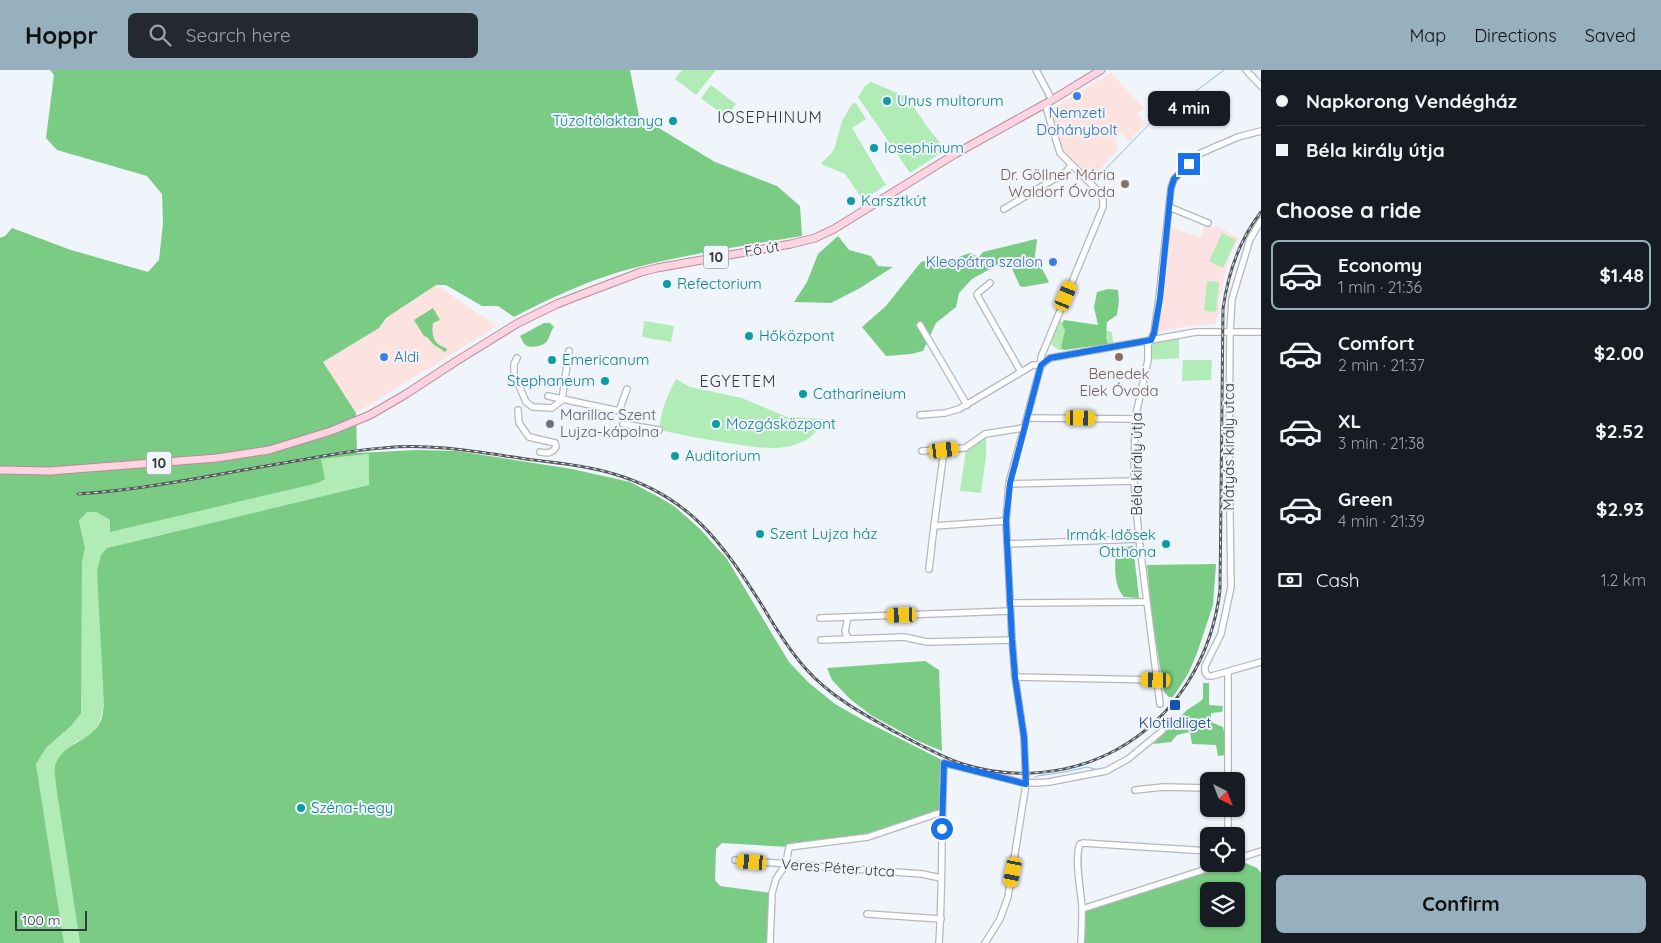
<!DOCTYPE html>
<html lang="en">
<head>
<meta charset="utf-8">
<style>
	:root { --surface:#171b24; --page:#242831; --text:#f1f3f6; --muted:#9ea1a6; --line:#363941; --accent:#96b0bd }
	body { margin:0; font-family:Quicksand,sans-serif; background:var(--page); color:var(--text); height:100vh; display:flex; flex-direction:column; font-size:19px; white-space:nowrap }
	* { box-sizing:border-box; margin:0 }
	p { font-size:16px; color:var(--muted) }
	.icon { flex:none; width:28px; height:28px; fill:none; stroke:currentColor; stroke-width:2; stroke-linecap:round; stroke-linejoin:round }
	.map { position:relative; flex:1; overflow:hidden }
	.panel { display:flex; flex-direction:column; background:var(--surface); width:400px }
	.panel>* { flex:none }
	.top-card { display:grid; align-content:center; height:110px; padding:0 15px; background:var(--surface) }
	.needle { width:32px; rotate:138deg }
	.tools { position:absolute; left:1200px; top:702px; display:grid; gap:10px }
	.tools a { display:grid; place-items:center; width:45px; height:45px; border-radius:8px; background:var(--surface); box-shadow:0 1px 4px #0004; font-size:25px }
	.scale { position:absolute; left:15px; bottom:12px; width:72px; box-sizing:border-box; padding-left:5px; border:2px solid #36383a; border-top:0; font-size:14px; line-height:18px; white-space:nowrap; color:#36383a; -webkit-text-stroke:4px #f0f4fb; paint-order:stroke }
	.end { position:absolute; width:22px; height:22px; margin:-11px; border:6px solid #1a73e8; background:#fff; box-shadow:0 0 0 2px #fff }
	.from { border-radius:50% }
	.bubble { position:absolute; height:35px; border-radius:8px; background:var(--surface); box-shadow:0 1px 4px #0004; font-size:16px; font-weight:700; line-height:35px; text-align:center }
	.car { position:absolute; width:15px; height:30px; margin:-15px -8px; border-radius:6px; box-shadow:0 0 4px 1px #0007; background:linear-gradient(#f5c518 24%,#345 0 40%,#f5c518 0 76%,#345 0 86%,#f5c518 0) }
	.top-card b { display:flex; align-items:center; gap:18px; height:48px; font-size:19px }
	.top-card b+b { border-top:1px solid var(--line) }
	.top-card i { width:12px; height:12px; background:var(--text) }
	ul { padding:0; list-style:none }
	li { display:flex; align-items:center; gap:15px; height:70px; margin:0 10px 8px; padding:0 5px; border:2px solid transparent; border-radius:8px }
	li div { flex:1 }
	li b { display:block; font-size:19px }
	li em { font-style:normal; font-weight:700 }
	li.on { border-color:var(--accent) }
	li>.icon { width:45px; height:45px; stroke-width:1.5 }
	h2 { padding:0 15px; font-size:22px; line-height:60px }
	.pay { display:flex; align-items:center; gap:12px; height:55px; padding:0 15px; font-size:19px }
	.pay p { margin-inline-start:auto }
	.primary-button { display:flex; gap:10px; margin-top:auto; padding:10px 15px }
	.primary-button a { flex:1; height:58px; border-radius:8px; background:var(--accent); color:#111; font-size:20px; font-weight:700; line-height:58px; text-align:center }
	header { display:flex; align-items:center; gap:30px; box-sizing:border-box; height:70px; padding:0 25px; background:var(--accent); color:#111 }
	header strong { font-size:24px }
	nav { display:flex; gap:28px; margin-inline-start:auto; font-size:18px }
	.search { width:350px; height:45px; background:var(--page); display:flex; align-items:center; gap:12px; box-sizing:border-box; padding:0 18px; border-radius:8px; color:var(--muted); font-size:19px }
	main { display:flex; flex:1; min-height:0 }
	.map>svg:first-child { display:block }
	.commercial { fill:#fde3df }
	.education { fill:#fde2e3 }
	.green { fill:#b1ecb6 }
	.forest { fill:#7acb83; fill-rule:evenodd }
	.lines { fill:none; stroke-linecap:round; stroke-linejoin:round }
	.stream { stroke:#86bbf7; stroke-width:1 }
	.minor-casing { stroke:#b4b7be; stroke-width:8 }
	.major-casing { stroke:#b88b9b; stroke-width:9 }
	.minor { stroke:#fff; stroke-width:5.5 }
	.major { stroke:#fed4e2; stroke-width:7 }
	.rail-casing { stroke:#57595c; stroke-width:3 }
	.rail { stroke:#f0f4fb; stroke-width:1; stroke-dasharray:4; stroke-linecap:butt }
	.route { stroke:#1a73e8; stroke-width:6 }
	.shop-dot { fill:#3f7fe0; stroke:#f0f4fb; stroke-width:2 }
	.culture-dot { fill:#0f9aa8; stroke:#f0f4fb; stroke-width:2 }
	.education-dot { fill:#8d6e63; stroke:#f0f4fb; stroke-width:2 }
	.worship-dot { fill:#6b7280; stroke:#f0f4fb; stroke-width:2 }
	.transit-dot { fill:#1a4fb4; stroke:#f0f4fb; stroke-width:2 }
	.labels { text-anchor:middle; stroke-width:4; stroke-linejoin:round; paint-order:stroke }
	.shield { fill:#f0f4fb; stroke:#6e7074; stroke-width:1 }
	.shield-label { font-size:14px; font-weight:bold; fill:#36383a }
	.culture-label { font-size:15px; fill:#0d838f; stroke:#f0f4fb; text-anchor:start }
	.shop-label { font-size:15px; fill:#366cbe; stroke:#f0f4fb }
	.education-label { font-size:15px; fill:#785e54; stroke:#f0f4fb; text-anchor:end }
	.street-label { font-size:15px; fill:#36383a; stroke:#f0f4fb }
	.worship-label { font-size:15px; fill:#5b616d; stroke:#f0f4fb; text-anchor:start }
	.transit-label { font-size:15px; fill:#164399; stroke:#f0f4fb }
	.neighbourhood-label { font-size:16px; letter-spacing:1px; fill:#36383a; stroke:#f0f4fb }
</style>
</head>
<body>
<header>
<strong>Hoppr</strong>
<div class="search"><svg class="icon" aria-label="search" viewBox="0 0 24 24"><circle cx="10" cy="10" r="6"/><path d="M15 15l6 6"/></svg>Search here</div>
<nav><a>Map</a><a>Directions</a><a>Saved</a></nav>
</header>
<main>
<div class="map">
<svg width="1261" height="873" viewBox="0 0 1261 873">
	<rect width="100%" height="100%" fill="#f0f4fb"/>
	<g class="commercial">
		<path d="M 1111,3 L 1144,38 L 1137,44 L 1146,53 L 1129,71 L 1122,63 L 1114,70 L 1119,78 L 1092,108 L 1070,90 L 1062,77 L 1052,44 L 1054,37 Z"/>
		<path d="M 436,215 L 497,256 L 356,343 L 323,292 L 379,258 L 386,248 Z"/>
	</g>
	<path class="education" d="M 1205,154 L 1213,158 L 1215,155 L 1239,168 L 1231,183 L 1226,198 L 1220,227 L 1219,244 L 1216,248 L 1216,254 L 1187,256 L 1157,263 L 1161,236 L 1163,235 L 1161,231 L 1170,157 L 1201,167 Z"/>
	<g class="green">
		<path d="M 682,0 L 716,0 L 696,25 L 675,9 Z"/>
		<path d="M 871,12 L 907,27 L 926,55 L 943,77 L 941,83 L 910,103 L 858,27 L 865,16 Z"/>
		<path d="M 711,15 L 736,34 L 726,47 L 701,28 Z"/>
		<path d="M 856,33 L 866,49 L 852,58 L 886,115 L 863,130 L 845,104 L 821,94 L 834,80 L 842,51 L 852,34 Z"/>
		<path d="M 1222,163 L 1236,170 L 1223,198 L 1209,191 Z"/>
		<path d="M 1207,211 L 1219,212 L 1216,242 L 1204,241 Z"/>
		<path d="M 644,251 L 674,256 L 671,272 L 642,267 Z"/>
		<path d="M 1058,251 L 1112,262 L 1113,273 L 1059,280 L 1052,275 L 1050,270 Z"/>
		<path d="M 1179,269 L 1179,288 L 1148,290 L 1149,278 L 1152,273 Z"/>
		<path d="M 1183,290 L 1212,290 L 1211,310 L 1182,311 Z"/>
		<path d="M 676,309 L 690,317 L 742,328 L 787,347 L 824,349 C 806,388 761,378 728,373 C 704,369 682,365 659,360 C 662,338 666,328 676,309 Z"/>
		<path d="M 986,366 L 986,386 L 981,423 L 960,421 L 966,379 Z"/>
		<path d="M 369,384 L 369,415 L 107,478 L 104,635 C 100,656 95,665 74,673 L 56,716 L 80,873 L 64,873 L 36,694 L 46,678 L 71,656 L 82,492 L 85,478 L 79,452 L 87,442 L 96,442 L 110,450 L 110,462 L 325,409 L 320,389 Z"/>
	</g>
	<g class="forest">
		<path d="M 50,0 L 630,0 L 639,46 L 715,92 L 777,116 L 800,136 L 802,166 C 742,176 681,185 622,201 C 585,212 548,229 514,247 L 498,236 L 482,236 L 446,215 L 436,215 L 386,248 L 379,258 L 323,292 L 356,343 L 357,383 L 417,380 L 457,381 L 572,399 L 630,412 L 657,426 L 674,436 L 700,459 L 727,489 L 789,592 L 808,612 L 835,634 L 863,650 L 940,689 L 944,693 L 942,742 L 868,767 L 789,777 L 722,773 L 716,779 L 715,810 L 720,816 L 772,823 L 770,873 L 80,873 L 56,716 C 56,710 54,702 55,696 C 62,672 93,672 101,650 C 103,646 103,640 104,635 L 97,501 L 101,485 L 107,478 L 369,415 L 369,384 L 321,389 L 325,409 L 318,413 L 110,462 L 110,450 L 96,442 L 87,442 L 79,451 L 85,478 L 82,492 L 81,643 L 71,656 L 46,678 L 36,694 L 64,873 L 0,873 L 0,168 L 5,166 L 12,158 L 71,180 L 148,202 L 159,190 L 163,154 L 162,124 L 147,106 L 57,80 L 46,68 L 54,5 Z"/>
		<path d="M 838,166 L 849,180 L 871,186 L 878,196 L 893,197 L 860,218 L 831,233 L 794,232 L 807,212 L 818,184 Z"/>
		<path d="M 1036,169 L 1037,170 L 1035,186 L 1049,212 L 1047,213 L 1023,217 L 1020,216 L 1008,190 L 1006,190 L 972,209 L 959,223 L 956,237 L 936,253 L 923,281 L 911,284 L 886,286 L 862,257 L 886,236 L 921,192 L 940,188 L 948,191 L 970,183 L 979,187 L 983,182 Z"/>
		<path d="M 1108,219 L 1118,220 L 1119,231 L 1117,245 L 1107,252 L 1106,268 L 1108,274 L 1064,280 L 1061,278 L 1065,260 L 1062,254 L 1064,250 L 1098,255 L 1094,237 L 1097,222 Z"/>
		<path d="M 433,238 L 440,250 L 433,253 C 431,265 434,275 446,278 L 447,280 L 445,282 L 433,274 L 427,267 L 424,266 L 414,250 Z"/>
		<path d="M 544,253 L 550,253 L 554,257 C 550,262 550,267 547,271 C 544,276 532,278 527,276 C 523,274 522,269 520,266 Z"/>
		<path d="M 1133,476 L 1139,528 L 1124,527 C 1113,514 1115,496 1116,480 L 1118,478 Z"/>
		<path d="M 1216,494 L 1213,535 L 1197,583 L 1188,604 L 1173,627 L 1169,627 L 1164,622 L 1152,547 L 1147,495 Z"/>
		<path d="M 925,591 L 939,600 L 942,681 L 916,670 L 871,645 L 850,629 L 832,610 L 827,598 Z"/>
		<path d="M 1203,613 L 1209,613 L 1209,635 L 1223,636 L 1222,642 L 1211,643 L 1211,652 L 1223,657 L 1224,662 L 1224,685 L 1218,686 L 1216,675 L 1192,674 L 1190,662 L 1177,665 L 1171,672 L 1153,674 L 1187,640 L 1201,631 L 1203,628 Z"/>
		<path d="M 1236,789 L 1257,798 L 1261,803 L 1261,873 L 1081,873 L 1082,839 L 1222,794 L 1236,794 ZM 1209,821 L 1236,821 L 1236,849 L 1209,849 Z"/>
	</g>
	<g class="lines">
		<g class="stream">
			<path d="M 1096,109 L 1153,50 L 1184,30 L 1224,0"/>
			<path d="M 1034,708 L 1037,706 L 1065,702 L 1087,697 L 1095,699"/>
		</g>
		<g class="minor-casing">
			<g id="minor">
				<path d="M 1036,0 L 1052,30"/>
				<path d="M 1246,0 L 1261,16"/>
				<path d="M 1169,137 L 1208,153"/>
				<path d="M 1004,139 L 1066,102 L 1071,95"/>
				<path d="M 1261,151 L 1250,169 L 1232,229 L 1230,262 L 1229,376 L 1231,517 L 1221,564 L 1205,596 L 1205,602 L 1208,606 L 1212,606 L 1261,592"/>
				<path d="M 990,213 L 978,223 L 977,225 L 1021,302"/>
				<path d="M 920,255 L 967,335"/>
				<path d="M 517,288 L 514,294 L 514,304 L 526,332 L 533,337 L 552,338 L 562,330 L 569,281"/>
				<path d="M 548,326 L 619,341 L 627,319"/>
				<path d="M 518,340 L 519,353 L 529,367 L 555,373 L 556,377 C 552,384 547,383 540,382"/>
				<path d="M 920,345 L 945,343 L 959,339 L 1033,295 L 1041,295 L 1050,288 L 1196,262 L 1261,262"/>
				<path d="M 1027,348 L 1135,349"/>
				<path d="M 623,354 L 659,360"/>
				<path d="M 922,381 L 965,378 L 985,364 L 1023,358"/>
				<path d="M 1009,414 L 1134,411"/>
				<path d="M 934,456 L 944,380"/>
				<path d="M 1007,474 L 1139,469"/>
				<path d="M 929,499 L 934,456 L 1006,451"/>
				<path d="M 1010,533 L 1146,532"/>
				<path d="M 820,548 L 848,547"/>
				<path d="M 848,569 L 845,561 L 848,547 L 1010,541"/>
				<path d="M 821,570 L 904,567 L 927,572 L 1012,570"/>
				<path d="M 1015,607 L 1156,610"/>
				<path d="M 1160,634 L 1139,469 L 1134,411 L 1135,349 L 1148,290 L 1148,275 L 1154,263 L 1159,228 L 1171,118 L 1174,109 L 1201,83 L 1238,67 L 1261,61"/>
				<path d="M 1228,711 L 1228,602"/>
				<path d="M 1135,720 L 1163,717 L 1209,718"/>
				<path d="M 1228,739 L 1228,766"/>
				<path d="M 1236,789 L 1261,781"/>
				<path d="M 735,790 L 922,804 L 941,808"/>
				<path d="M 1082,839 L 1222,794"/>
				<path d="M 867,844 L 941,849"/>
				<path d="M 770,873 L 772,823 L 776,809 L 786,794 L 789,777 L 868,767 L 942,742"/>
				<path d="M 939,873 C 943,813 941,753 944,693 L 1019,712 L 1035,713 L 1049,712 L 1106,701 L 1128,689 L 1162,661"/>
				<path d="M 985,873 L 1000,849 L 1008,827 L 1026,714 L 1024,667 L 1015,607 L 1012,570 L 1006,451 L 1009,413 L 1041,295 L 1041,287 L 1103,137 L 1103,130 L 1100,123 L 1060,83 L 1045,34"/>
				<path d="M 1081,873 C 1082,861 1082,849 1082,837 C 1081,822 1074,787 1080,774 L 1083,773 L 1209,781"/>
			</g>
		</g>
		<g class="major-casing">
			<path id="major" d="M 0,400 L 50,401 L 217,388 L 269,380 L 331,361 L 370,345 L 406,324 L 455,292 L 518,253 L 557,234 L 580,225 L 641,202 L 657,198 L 791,174 L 815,168 L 834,159 L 955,84 L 1052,30 L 1101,0"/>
		</g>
		<use href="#minor" class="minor"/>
		<use href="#major" class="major"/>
		<g class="rail-casing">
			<path id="rail" d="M 78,424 C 153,419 227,402 301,390 C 328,385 355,380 383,378 C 431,373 478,382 526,389 C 555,393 585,395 614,404 C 690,426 723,474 763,537 C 776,559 789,580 806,599 C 831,627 863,644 895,662 C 917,673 939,686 963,694 C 1013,710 1070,705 1116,680 C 1176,647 1212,587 1220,520 L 1223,239 C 1228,203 1239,170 1261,142"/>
		</g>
		<use href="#rail" class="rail"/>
	</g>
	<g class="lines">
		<path class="route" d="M 942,759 L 944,693 L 1026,714 L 1024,667 L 1015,607 L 1012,570 L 1006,451 L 1010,413 L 1041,295 L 1050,288 L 1151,270 L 1154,263 L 1160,228 L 1171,118 L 1174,109 L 1189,94"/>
	</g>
	<g class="shop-dot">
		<circle cx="1077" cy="26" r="5"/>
		<circle cx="1053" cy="192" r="5"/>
		<circle cx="384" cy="287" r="5"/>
	</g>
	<g class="culture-dot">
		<circle cx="887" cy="31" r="5"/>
		<circle cx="673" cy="51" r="5"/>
		<circle cx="874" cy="78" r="5"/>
		<circle cx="851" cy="131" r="5"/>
		<circle cx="667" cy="214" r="5"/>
		<circle cx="749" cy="266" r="5"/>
		<circle cx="552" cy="290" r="5"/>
		<circle cx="605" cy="311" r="5"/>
		<circle cx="803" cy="324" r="5"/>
		<circle cx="716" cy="354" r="5"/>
		<circle cx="675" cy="386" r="5"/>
		<circle cx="760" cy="464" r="5"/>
		<circle cx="1166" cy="474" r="5"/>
		<circle cx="301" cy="738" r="5"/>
	</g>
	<g class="education-dot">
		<circle cx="1125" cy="114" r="5"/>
		<circle cx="1119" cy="287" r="5"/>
	</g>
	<circle class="worship-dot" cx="550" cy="354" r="5"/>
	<rect class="transit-dot" x="1169" y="629" width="12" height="12" rx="2.5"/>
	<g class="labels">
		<g class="shield">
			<rect x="703.5" y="175.5" width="25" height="23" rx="4"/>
			<rect x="146.5" y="381.5" width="25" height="23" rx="4"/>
		</g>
		<g class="shield-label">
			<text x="716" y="192">10</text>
			<text x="159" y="398">10</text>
		</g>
		<g class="culture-label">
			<text x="897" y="36">Unus multorum</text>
			<text x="663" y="56" text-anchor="end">Tűzoltólaktanya</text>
			<text x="884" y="83">Iosephinum</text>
			<text x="861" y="136">Karsztkút</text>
			<text x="677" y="219">Refectorium</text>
			<text x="759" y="271">Hőközpont</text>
			<text x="562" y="295">Emericanum</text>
			<text x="595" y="316" text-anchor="end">Stephaneum</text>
			<text x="813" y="329">Catharineium</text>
			<text x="726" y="359">Mozgásközpont</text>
			<text x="685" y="391">Auditorium</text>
			<text x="770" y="469">Szent Lujza ház</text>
			<text x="1156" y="470" text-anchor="end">Irmák Idősek<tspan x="1156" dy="17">Otthona</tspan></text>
			<text x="311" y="743">Széna-hegy</text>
		</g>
		<g class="shop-label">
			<text x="1077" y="48">Nemzeti<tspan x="1077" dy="17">Dohánybolt</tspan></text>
			<text x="1043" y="197" text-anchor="end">Kleopátra szalon</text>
			<text x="394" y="292" text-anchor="start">Aldi</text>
		</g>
		<g class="education-label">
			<text x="1115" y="110">Dr. Göllner Mária<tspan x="1115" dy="17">Waldorf Óvoda</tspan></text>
			<text x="1119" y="309" text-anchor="middle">Benedek<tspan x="1119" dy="17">Elek Óvoda</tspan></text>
		</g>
		<g class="street-label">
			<text transform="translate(762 179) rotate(-10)" y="5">Fő út</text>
			<text transform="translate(1229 377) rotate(-90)" y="5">Mátyás király utca</text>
			<text transform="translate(1137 394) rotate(-90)" y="5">Béla király útja</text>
			<text transform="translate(838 798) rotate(4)" y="5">Veres Péter utca</text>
		</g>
		<g class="worship-label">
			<text x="560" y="350">Marillac Szent<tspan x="560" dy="17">Lujza-kápolna</tspan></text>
		</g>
		<g class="transit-label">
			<text x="1175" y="658">Klotildliget</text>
		</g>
		<g class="neighbourhood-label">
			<text x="770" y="53">IOSEPHINUM</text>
			<text x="738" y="317">EGYETEM</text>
		</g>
	</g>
</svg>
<div class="tools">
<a><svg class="needle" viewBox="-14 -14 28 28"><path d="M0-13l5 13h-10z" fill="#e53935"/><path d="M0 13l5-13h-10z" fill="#9ea1a6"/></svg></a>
<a><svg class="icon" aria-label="locate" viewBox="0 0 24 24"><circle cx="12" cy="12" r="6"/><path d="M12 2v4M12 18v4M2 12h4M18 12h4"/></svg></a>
<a><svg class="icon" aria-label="layers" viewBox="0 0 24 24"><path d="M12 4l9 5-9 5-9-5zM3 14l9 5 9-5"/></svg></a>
</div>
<div class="scale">100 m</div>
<i class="end from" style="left:942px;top:759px"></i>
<i class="end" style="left:1189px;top:94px"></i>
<div class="bubble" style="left:1148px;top:21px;width:82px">4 min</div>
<i class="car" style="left:1066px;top:226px;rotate:23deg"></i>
<i class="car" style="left:1081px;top:348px;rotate:91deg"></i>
<i class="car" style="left:944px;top:380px;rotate:83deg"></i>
<i class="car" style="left:902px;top:545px;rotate:268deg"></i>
<i class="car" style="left:1156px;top:610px;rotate:271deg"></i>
<i class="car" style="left:752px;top:792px;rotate:274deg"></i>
<i class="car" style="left:1013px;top:802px;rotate:191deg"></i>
</div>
<section class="panel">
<div class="top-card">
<b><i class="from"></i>Napkorong Vendégház</b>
<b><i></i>Béla király útja</b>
</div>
<h2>Choose a ride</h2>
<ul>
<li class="on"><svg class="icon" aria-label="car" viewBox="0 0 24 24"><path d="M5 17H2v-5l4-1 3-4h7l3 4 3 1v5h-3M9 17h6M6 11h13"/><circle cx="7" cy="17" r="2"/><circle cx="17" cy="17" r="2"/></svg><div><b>Economy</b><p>1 min · 21:36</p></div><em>$1.48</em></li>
<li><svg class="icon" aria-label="car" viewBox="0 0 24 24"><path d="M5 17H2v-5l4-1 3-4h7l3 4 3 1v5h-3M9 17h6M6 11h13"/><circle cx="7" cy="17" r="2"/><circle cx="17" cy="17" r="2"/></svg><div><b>Comfort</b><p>2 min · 21:37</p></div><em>$2.00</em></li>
<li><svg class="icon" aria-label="car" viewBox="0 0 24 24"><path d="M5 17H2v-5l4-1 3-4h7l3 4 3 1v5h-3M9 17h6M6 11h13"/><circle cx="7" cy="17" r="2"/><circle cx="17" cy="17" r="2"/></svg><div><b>XL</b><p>3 min · 21:38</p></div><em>$2.52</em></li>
<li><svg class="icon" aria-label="car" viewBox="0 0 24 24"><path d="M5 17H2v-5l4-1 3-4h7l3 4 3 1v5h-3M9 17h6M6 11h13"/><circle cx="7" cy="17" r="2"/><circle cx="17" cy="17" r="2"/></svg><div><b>Green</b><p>4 min · 21:39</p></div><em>$2.93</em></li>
</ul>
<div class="pay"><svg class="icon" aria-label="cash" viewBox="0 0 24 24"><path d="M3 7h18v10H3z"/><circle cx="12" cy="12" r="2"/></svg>Cash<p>1.2 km</p></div>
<div class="primary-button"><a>Confirm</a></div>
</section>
</main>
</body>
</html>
